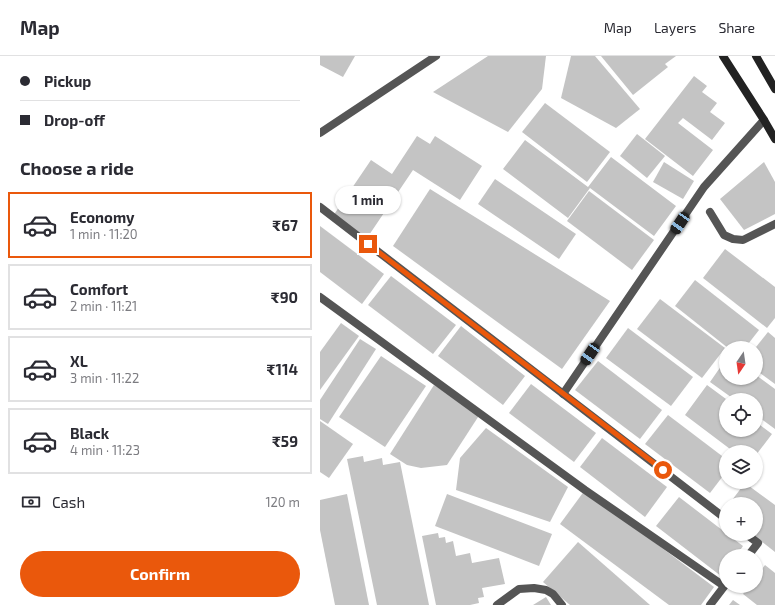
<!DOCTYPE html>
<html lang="en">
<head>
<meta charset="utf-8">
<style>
	:root { --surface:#fff; --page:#f7f7f7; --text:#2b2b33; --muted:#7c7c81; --line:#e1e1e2; --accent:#ea580c }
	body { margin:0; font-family:"Exo 2",sans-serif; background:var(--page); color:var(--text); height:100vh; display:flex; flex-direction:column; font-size:15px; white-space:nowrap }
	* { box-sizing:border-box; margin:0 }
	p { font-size:13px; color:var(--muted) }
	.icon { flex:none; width:22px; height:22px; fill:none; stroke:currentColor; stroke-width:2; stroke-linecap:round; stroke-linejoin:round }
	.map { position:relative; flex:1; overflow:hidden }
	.drawer { display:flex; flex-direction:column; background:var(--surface); width:320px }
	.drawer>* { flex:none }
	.hud { display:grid; align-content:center; height:88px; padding:0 20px; background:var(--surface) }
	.needle { width:26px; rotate:193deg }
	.buttons { position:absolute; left:399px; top:285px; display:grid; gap:8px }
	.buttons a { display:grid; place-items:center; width:44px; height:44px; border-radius:50%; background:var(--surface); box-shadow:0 1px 3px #0004; font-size:20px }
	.end { position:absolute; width:18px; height:18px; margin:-9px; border:5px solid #ea580c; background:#fff; box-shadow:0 0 0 2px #fff }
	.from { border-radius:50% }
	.bubble { position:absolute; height:28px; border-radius:14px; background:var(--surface); box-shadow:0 1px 3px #0004; font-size:13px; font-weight:700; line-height:28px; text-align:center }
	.car { position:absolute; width:12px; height:24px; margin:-12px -6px; border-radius:5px; box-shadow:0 0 3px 1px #0007; background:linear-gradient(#222 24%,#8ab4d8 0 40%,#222 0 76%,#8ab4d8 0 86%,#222 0) }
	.hud b { display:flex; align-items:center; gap:14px; height:38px; font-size:15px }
	.hud b+b { border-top:1px solid var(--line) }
	.hud i { width:10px; height:10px; background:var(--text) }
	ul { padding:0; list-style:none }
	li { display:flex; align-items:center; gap:12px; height:66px; margin:0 8px 6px; padding:0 12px; border:2px solid var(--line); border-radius:0px }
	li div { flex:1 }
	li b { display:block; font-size:15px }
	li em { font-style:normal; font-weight:700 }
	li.current { border-color:var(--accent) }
	li>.icon { width:36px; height:36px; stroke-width:1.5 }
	h2 { padding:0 20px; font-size:18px; line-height:48px }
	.pay { display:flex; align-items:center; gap:10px; height:44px; padding:0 20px; font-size:15px }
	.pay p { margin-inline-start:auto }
	.action { display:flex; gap:8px; margin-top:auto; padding:8px 20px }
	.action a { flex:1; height:46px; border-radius:24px; background:var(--accent); color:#fff; font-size:16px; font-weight:700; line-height:46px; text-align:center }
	header { display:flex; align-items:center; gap:24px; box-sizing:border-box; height:56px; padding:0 20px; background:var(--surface); border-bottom:1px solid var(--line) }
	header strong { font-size:19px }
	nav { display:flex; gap:22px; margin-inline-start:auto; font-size:14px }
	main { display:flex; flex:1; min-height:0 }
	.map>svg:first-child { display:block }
	.building { fill:#c4c4c4 }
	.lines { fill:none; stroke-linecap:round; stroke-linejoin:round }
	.lane { stroke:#555; stroke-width:8 }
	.street { stroke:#555; stroke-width:8 }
	.secondary { stroke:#222; stroke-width:8 }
	.route { stroke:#ea580c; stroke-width:5 }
</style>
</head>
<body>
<header>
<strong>Map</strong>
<nav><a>Map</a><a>Layers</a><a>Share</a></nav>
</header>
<main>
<section class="drawer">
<div class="hud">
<b><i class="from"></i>Pickup</b>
<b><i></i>Drop-off</b>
</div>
<h2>Choose a ride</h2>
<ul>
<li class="current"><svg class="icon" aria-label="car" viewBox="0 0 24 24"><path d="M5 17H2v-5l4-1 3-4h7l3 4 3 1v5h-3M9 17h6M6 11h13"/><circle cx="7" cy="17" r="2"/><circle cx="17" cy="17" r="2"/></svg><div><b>Economy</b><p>1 min · 11:20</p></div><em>₹67</em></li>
<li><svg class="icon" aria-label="car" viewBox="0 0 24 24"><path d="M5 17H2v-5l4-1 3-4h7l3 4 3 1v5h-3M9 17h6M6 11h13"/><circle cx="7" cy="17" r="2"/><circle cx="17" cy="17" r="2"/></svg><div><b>Comfort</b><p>2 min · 11:21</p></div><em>₹90</em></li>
<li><svg class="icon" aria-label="car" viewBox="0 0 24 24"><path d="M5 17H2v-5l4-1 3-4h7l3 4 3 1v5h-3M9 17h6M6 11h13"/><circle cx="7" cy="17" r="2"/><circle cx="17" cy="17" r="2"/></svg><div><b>XL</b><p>3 min · 11:22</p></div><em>₹114</em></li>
<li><svg class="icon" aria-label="car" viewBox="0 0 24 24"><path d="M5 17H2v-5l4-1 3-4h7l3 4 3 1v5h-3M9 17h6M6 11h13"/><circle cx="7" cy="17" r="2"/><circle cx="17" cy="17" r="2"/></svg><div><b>Black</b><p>4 min · 11:23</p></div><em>₹59</em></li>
</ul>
<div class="pay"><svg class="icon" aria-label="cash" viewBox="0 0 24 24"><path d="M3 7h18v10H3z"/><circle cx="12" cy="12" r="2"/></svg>Cash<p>120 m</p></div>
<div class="action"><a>Confirm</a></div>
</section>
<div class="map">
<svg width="455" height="549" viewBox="0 0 455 549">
	<rect width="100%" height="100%" fill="#fff"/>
	<g class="building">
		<path d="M 0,0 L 35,0 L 23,21 L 0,9 Z"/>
		<path d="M 168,0 L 226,0 L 222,33 L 188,76 L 113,36 Z"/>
		<path d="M 251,0 L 275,0 L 320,53 L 296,72 L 241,42 Z"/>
		<path d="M 281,0 L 356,0 L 345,8 L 348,11 L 313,39 Z"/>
		<path d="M 374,20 L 387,30 L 382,36 L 397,47 L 390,56 L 405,67 L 392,84 L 363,62 L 358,67 L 393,94 L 373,120 L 325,83 Z"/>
		<path d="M 225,47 L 290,96 L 267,126 L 202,76 Z"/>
		<path d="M 317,78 L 345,100 L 327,122 L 300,100 Z"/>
		<path d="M 97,80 L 110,88 L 115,80 L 162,110 L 140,144 L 93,114 L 47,182 L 13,160 L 51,104 L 72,118 Z"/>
		<path d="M 205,84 L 268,131 L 291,101 L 356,150 L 334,180 L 270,132 L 248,162 L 183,113 Z"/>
		<path d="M 344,106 L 374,125 L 363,143 L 333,126 Z"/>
		<path d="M 444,106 L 455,126 L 455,158 L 424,174 L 400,143 Z"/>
		<path d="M 175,123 L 256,178 L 239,203 L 158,148 Z"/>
		<path d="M 110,133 L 290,245 L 242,313 L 73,190 Z"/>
		<path d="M 269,135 L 334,184 L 312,214 L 247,165 Z"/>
		<path d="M 0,170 L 64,218 L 42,248 L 0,216 Z"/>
		<path d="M 405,193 L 455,231 L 455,262 L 447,272 L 383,222 Z"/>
		<path d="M 71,220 L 136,269 L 113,298 L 48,249 Z"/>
		<path d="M 375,224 L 439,274 L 425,292 L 408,292 L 355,250 Z"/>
		<path d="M 340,243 L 405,292 L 382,322 L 317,273 Z"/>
		<path d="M 21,267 L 39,280 L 0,334 L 0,296 Z"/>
		<path d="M 141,270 L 205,320 L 183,349 L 118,300 Z"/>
		<path d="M 308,272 L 373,321 L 351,350 L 286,302 Z"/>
		<path d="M 448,276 L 455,282 L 455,328 L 436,314 L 436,291 Z"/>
		<path d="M 40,283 L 56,293 L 8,368 L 0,363 L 0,344 Z"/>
		<path d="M 61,300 L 106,330 L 65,391 L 19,361 Z"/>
		<path d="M 406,303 L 406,322 L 436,322 L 436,319 L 455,333 L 455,373 L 436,359 L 436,344 L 415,344 L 390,326 Z"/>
		<path d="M 278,305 L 342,354 L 320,383 L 255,334 Z"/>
		<path d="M 211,328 L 276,377 L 254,406 L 189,357 Z"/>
		<path d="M 114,329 L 160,358 L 127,409 L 101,412 L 87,409 L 70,398 Z"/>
		<path d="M 387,329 L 406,343 L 406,374 L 436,374 L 436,366 L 452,378 L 436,399 L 436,396 L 414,396 L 365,359 Z"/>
		<path d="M 348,359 L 406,403 L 406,416 L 390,437 L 325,388 Z"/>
		<path d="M 0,365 L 33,388 L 9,422 L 0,416 Z"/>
		<path d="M 166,372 L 248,431 L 230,466 L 136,434 L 140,402 Z"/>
		<path d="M 282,382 L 347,431 L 325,461 L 260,411 Z"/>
		<path d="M 43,400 L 44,406 L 62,402 L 63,409 L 80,406 L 109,549 L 57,549 L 27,403 Z"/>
		<path d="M 425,427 L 455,449 L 455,496 L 432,478 L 436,478 L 436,448 L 409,448 Z"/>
		<path d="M 265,434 L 394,531 L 381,549 L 349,549 L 240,468 Z"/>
		<path d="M 27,438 L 49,549 L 15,549 L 0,474 L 0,444 Z"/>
		<path d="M 127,438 L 232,478 L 219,510 L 115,470 Z"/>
		<path d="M 359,441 L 406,477 L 406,478 L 407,478 L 423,490 L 416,500 L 406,500 L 406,513 L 401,520 L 336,470 Z"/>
		<path d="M 118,477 L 119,482 L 125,481 L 126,487 L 133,485 L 136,500 L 150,497 L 152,507 L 179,502 L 185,528 L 162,532 L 164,541 L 158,542 L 159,547 L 150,549 L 116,549 L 102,480 Z"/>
		<path d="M 258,486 L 330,549 L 250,549 L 223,526 Z"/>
		<path d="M 445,509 L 455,517 L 455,549 L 437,549 L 423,538 L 429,530 L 436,530 L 436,521 Z"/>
		<path d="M 226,541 L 231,549 L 213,549 Z"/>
		<path d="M 413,544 L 420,549 L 409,549 Z"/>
	</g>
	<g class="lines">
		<path class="lane" d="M 390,156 L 404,179 L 413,183 L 423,184 L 455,168"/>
		<g class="street">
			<path d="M 0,77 L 116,0"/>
			<path d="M 0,151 L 406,463"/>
			<path d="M 0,241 L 265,434 L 404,530"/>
			<path d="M 243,338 L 384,131 L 444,64"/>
			<path d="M 426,478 L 438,487 L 428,500"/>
			<path d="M 177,549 L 199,533 L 214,532 L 226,534 L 233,538 L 242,549"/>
			<path d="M 390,549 L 406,528"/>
		</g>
		<g class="secondary">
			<path d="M 403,0 L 444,64 L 455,83"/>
			<path d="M 436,0 L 455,33"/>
		</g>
	</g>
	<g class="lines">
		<path class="route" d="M 48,188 L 343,414"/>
	</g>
</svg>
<div class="buttons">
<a><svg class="needle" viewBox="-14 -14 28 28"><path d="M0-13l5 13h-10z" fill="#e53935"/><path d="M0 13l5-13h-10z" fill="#7c7c81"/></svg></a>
<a><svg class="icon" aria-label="locate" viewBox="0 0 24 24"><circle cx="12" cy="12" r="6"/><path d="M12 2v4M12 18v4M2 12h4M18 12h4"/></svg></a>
<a><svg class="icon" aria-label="layers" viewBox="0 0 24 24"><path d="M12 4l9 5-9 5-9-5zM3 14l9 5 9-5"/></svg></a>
<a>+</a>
<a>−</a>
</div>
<i class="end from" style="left:343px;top:414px"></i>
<i class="end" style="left:48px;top:188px"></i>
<div class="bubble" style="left:15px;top:130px;width:66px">1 min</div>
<i class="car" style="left:360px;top:167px;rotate:214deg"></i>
<i class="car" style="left:270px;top:298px;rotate:214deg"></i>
</div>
</main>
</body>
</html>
